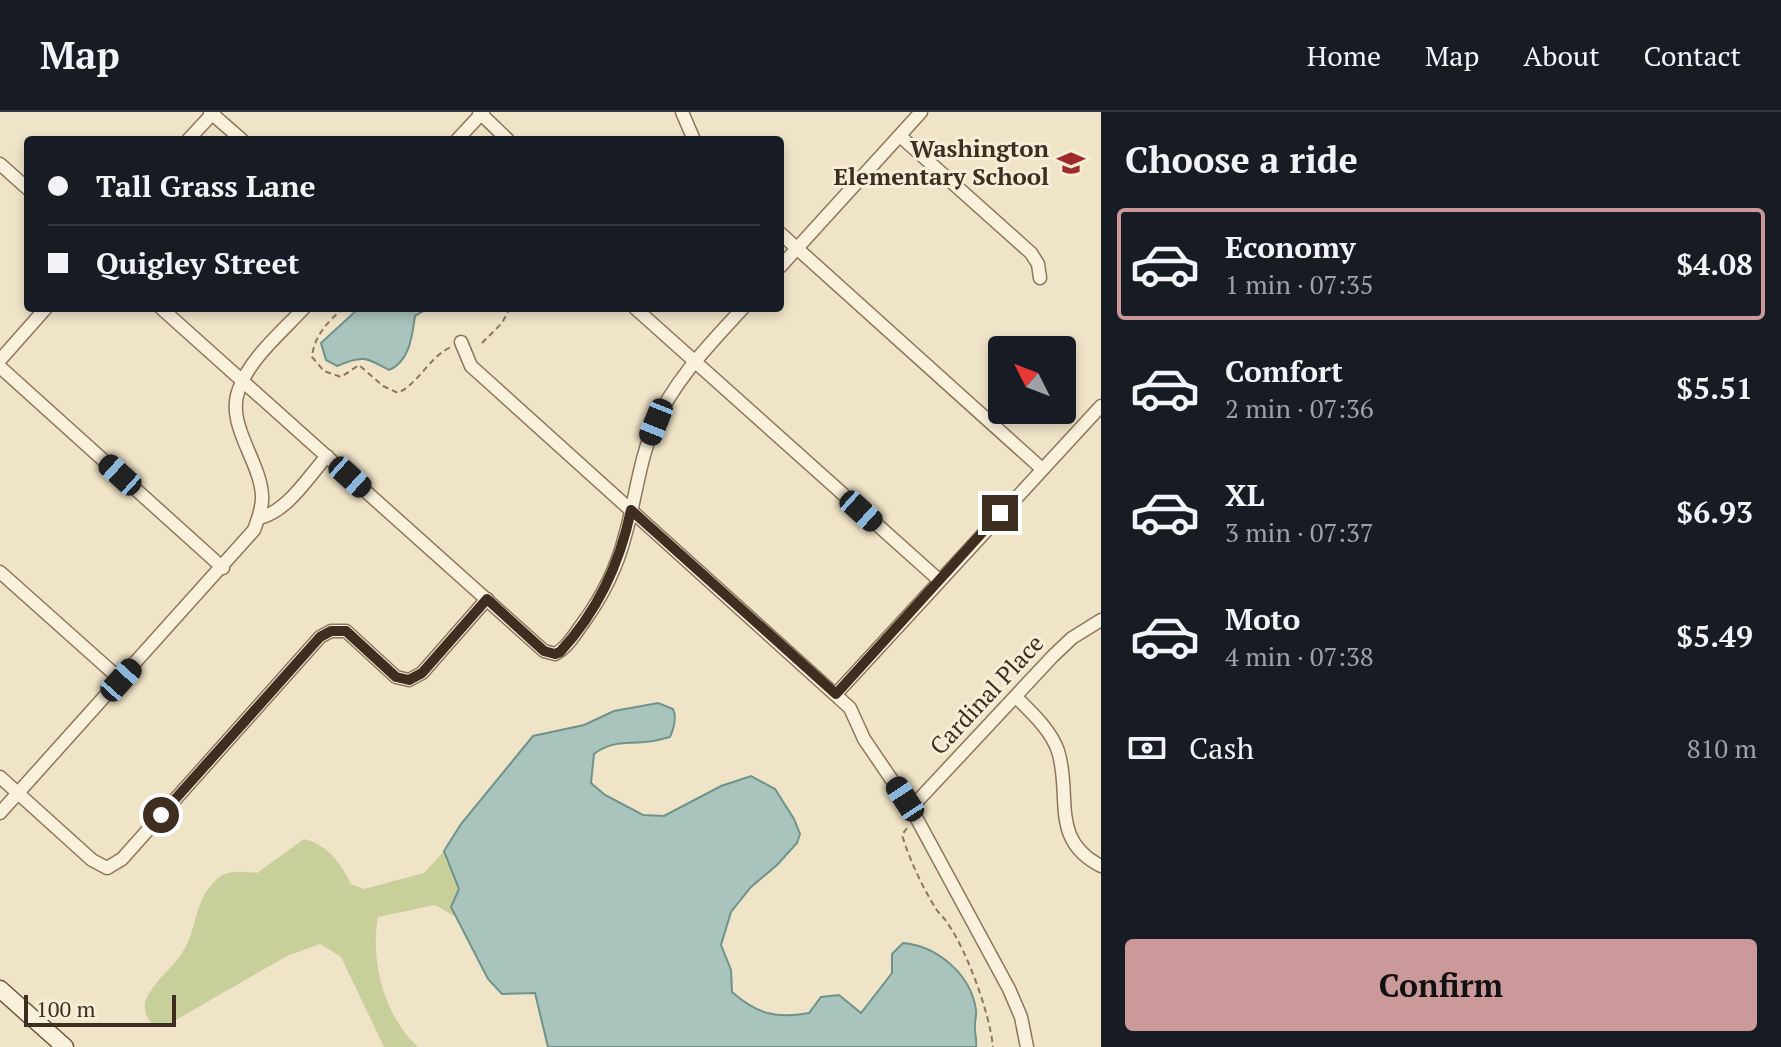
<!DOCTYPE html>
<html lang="en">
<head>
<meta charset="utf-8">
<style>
	:root { --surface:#171b24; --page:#20242c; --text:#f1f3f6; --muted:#9ea1a6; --line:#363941; --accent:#cc999b }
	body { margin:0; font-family:"PT Serif",serif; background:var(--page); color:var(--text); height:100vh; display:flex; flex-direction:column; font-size:30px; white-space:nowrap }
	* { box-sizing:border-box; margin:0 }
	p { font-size:26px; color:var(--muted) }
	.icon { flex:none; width:44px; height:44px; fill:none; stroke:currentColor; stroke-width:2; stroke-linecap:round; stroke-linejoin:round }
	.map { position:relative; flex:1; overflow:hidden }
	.drawer { display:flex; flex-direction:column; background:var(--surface); width:680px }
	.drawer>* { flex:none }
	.hud { position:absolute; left:24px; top:24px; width:760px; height:176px; border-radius:8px; box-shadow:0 4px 12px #0003; display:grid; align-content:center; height:176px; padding:0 24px; background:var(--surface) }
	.needle { width:52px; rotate:312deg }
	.controls { position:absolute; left:988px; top:224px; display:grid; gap:16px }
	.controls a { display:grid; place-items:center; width:88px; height:88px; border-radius:8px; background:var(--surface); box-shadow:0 4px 12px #0003; font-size:40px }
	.scale { position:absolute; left:24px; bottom:20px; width:152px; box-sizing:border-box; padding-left:8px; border:4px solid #3d2e20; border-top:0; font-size:22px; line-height:28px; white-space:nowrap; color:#3d2e20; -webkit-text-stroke:6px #f7eed8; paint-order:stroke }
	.end { position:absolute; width:36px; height:36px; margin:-18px; border:10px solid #3d2e20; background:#fff; box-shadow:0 0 0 4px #fff }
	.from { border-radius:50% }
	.car { position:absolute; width:24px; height:48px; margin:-24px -12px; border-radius:10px; box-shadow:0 0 6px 2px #0007; background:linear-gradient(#222 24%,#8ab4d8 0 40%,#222 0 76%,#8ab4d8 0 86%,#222 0) }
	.hud b { display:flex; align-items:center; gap:28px; height:76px; font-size:30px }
	.hud b+b { border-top:2px solid var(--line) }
	.hud i { width:20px; height:20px; background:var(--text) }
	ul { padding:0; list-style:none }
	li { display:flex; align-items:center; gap:24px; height:112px; margin:0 16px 12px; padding:0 8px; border:4px solid transparent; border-radius:8px }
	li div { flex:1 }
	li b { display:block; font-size:30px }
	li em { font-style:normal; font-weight:700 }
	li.current { border-color:var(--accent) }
	li>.icon { width:72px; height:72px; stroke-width:1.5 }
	h2 { padding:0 24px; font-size:36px; line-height:96px }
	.pay { display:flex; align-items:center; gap:20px; height:88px; padding:0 24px; font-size:30px }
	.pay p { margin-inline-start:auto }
	.action { display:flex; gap:16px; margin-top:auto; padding:16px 24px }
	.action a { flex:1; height:92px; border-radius:8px; background:var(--accent); color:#111; font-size:32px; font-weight:700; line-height:92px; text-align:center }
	header { display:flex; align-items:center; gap:48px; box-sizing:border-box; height:112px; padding:0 40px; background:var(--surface); border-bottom:2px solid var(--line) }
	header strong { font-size:38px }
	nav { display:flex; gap:44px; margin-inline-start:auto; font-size:28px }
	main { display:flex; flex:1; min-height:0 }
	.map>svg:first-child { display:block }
	.green { fill:#c9cf9b }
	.water { fill:#a9c4bc; stroke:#6f938a; stroke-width:2 }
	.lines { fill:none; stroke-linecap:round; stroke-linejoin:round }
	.minor-casing { stroke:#8d765c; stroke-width:15 }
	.secondary-casing { stroke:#6f573f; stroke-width:19 }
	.path { stroke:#8d765c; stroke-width:2; stroke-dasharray:6 4; stroke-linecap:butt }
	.minor { stroke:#faf1dc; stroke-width:12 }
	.secondary { stroke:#faf1dc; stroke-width:16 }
	.route { stroke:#3d2e20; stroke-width:10 }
	.labels { text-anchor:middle; stroke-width:6; stroke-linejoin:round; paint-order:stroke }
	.poi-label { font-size:24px; font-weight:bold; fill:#3d2e20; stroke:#f7eed8; text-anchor:end }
	.street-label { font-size:24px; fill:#3d2e20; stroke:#f7eed8 }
</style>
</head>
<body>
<header>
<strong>Map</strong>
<nav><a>Home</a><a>Map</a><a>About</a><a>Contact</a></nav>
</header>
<main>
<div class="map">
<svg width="1101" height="935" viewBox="0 0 1101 935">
	<rect width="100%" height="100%" fill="#f0e4c8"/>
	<path class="green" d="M 304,727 C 329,734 340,750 351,772 L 364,777 L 424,761 L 444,739 L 459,777 L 451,795 L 456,805 L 435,793 L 378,805 C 370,849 384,904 418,935 L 384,935 L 341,845 L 320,832 L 287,844 L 169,912 L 153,913 C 146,906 142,895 147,885 C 155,869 172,856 182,841 C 198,817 193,789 216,768 C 227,757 243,760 257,761 Z"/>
	<g class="water">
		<path d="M 359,196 L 429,196 L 415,204 C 412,224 410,249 389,258 C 366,245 362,243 337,254 L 326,248 L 321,231 Z"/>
		<path d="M 658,591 L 673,597 C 677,606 674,616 670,625 C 661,627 652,630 644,630 C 624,632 611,629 594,642 L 591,671 L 605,683 L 643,703 L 664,704 L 721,674 L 751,664 L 775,677 L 794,707 L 800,722 L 797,731 L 777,753 L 751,775 L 731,800 L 721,833 L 731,858 L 732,880 C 757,902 776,907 809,901 L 821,885 L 839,883 L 861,901 L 892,861 L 892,842 L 903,831 C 937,834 971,862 976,898 C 977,904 974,910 975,917 C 975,924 977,928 976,935 L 548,935 L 535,881 L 502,882 L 488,867 L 451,795 L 459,777 L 444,739 L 461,712 L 533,624 L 584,613 L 614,599 Z"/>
	</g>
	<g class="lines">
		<g class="minor-casing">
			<g id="minor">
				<path d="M 210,0 L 242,28"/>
				<path d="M 479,0 L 508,28"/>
				<path d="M 682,0 L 694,28"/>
				<path d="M 900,24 L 1031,141 L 1038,152 L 1040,166"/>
				<path d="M 188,28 L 214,0"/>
				<path d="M 457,28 L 483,0"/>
				<path d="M 0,52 L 28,77"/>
				<path d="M 780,121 L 1041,356"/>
				<path d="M 780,155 L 921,0"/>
				<path d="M 161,196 L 544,539 L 555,542 C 567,536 575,522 583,511 C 602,485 617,455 625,424 C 636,386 639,348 655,312 C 675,267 710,232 743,196"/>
				<path d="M 635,196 L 939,468"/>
				<path d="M 461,230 L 471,254 L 850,596 L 864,627 L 911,696 L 1009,877 L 1021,905 L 1027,935"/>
				<path d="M 0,248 L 46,196"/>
				<path d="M 0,255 L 223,456"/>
				<path d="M 259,406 C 287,400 308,365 327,344"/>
				<path d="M 0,460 L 121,568"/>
				<path d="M 836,582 L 1101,294"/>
				<path d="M 1016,585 C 1031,600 1051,618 1058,639 C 1072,683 1049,728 1101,754"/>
				<path d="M 0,665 L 92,748 L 107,756 L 122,747 L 320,525 L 331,519 L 346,519 L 396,565 L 409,568 L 422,561 L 487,487"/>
				<path d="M 911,696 L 1053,544 L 1072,526 L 1101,508"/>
				<path d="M 0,701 L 254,418 C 258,407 263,395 262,383 C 260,348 225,312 239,277 C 250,246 282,220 304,196"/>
			</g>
		</g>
		<g class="secondary-casing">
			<path id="secondary" d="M 0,877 L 65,935"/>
		</g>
		<g class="path">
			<path d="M 344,196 C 328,209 314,224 312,245 L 324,259 L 341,265 L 359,253 L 383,274 L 398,281 C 420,270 429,245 451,235"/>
			<path d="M 482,231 L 502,211 L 510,196"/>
			<path d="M 907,716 L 902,723 C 910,749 922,774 936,797 C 940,803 945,806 948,812 C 967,839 990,902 993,935"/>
		</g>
		<use href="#minor" class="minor"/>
		<use href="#secondary" class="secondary"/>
	</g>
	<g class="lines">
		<path class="route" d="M 161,703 L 320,525 L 331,519 L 346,519 L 396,565 L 409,568 L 422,561 L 487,487 L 544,539 L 555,542 L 560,540 C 597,500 620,451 631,398 L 836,582 L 1000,401"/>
	</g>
	<defs>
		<g id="school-bare" transform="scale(2.16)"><path d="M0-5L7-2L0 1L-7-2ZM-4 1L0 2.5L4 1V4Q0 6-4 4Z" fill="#9e2a2b" stroke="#f7eed8" stroke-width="2.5" paint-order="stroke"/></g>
	</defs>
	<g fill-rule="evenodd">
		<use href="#school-bare" x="1071" y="51"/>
	</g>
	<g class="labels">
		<g class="poi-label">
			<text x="1049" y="45">Washington<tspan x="1049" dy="28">Elementary School</tspan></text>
		</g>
		<g class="street-label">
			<text transform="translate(987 583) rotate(-47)" y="8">Cardinal Place</text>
		</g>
	</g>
</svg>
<div class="controls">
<a><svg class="needle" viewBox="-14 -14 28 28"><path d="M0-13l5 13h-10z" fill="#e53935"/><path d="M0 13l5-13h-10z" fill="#9ea1a6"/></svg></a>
</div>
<div class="scale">100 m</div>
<i class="end from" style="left:161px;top:703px"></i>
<i class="end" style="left:1000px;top:401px"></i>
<i class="car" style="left:656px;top:310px;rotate:202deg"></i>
<i class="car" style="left:120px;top:363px;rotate:312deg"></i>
<i class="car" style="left:350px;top:365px;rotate:132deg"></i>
<i class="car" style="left:861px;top:399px;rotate:132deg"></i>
<i class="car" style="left:121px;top:568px;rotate:42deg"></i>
<i class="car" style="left:905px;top:687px;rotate:327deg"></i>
<div class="hud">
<b><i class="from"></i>Tall Grass Lane</b>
<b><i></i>Quigley Street</b>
</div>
</div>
<section class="drawer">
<h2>Choose a ride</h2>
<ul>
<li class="current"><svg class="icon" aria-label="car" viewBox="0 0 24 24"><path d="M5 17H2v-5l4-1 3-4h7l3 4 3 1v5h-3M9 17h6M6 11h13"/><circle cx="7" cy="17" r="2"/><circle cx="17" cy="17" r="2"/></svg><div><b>Economy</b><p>1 min · 07:35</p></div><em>$4.08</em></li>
<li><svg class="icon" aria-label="car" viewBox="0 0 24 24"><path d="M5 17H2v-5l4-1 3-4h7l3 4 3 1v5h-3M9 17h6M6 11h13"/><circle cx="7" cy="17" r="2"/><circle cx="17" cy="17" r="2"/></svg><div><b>Comfort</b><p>2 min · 07:36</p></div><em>$5.51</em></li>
<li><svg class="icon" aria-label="car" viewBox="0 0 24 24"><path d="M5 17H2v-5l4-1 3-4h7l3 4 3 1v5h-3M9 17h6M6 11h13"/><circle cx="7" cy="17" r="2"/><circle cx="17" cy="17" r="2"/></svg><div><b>XL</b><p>3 min · 07:37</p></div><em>$6.93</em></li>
<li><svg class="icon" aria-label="car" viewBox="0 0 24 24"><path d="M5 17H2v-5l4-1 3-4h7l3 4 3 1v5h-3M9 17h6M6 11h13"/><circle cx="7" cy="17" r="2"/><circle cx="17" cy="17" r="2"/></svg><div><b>Moto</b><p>4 min · 07:38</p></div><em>$5.49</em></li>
</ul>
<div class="pay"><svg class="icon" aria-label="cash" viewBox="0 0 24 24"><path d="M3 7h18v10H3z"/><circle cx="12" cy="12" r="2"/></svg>Cash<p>810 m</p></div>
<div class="action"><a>Confirm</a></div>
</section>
</main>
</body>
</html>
